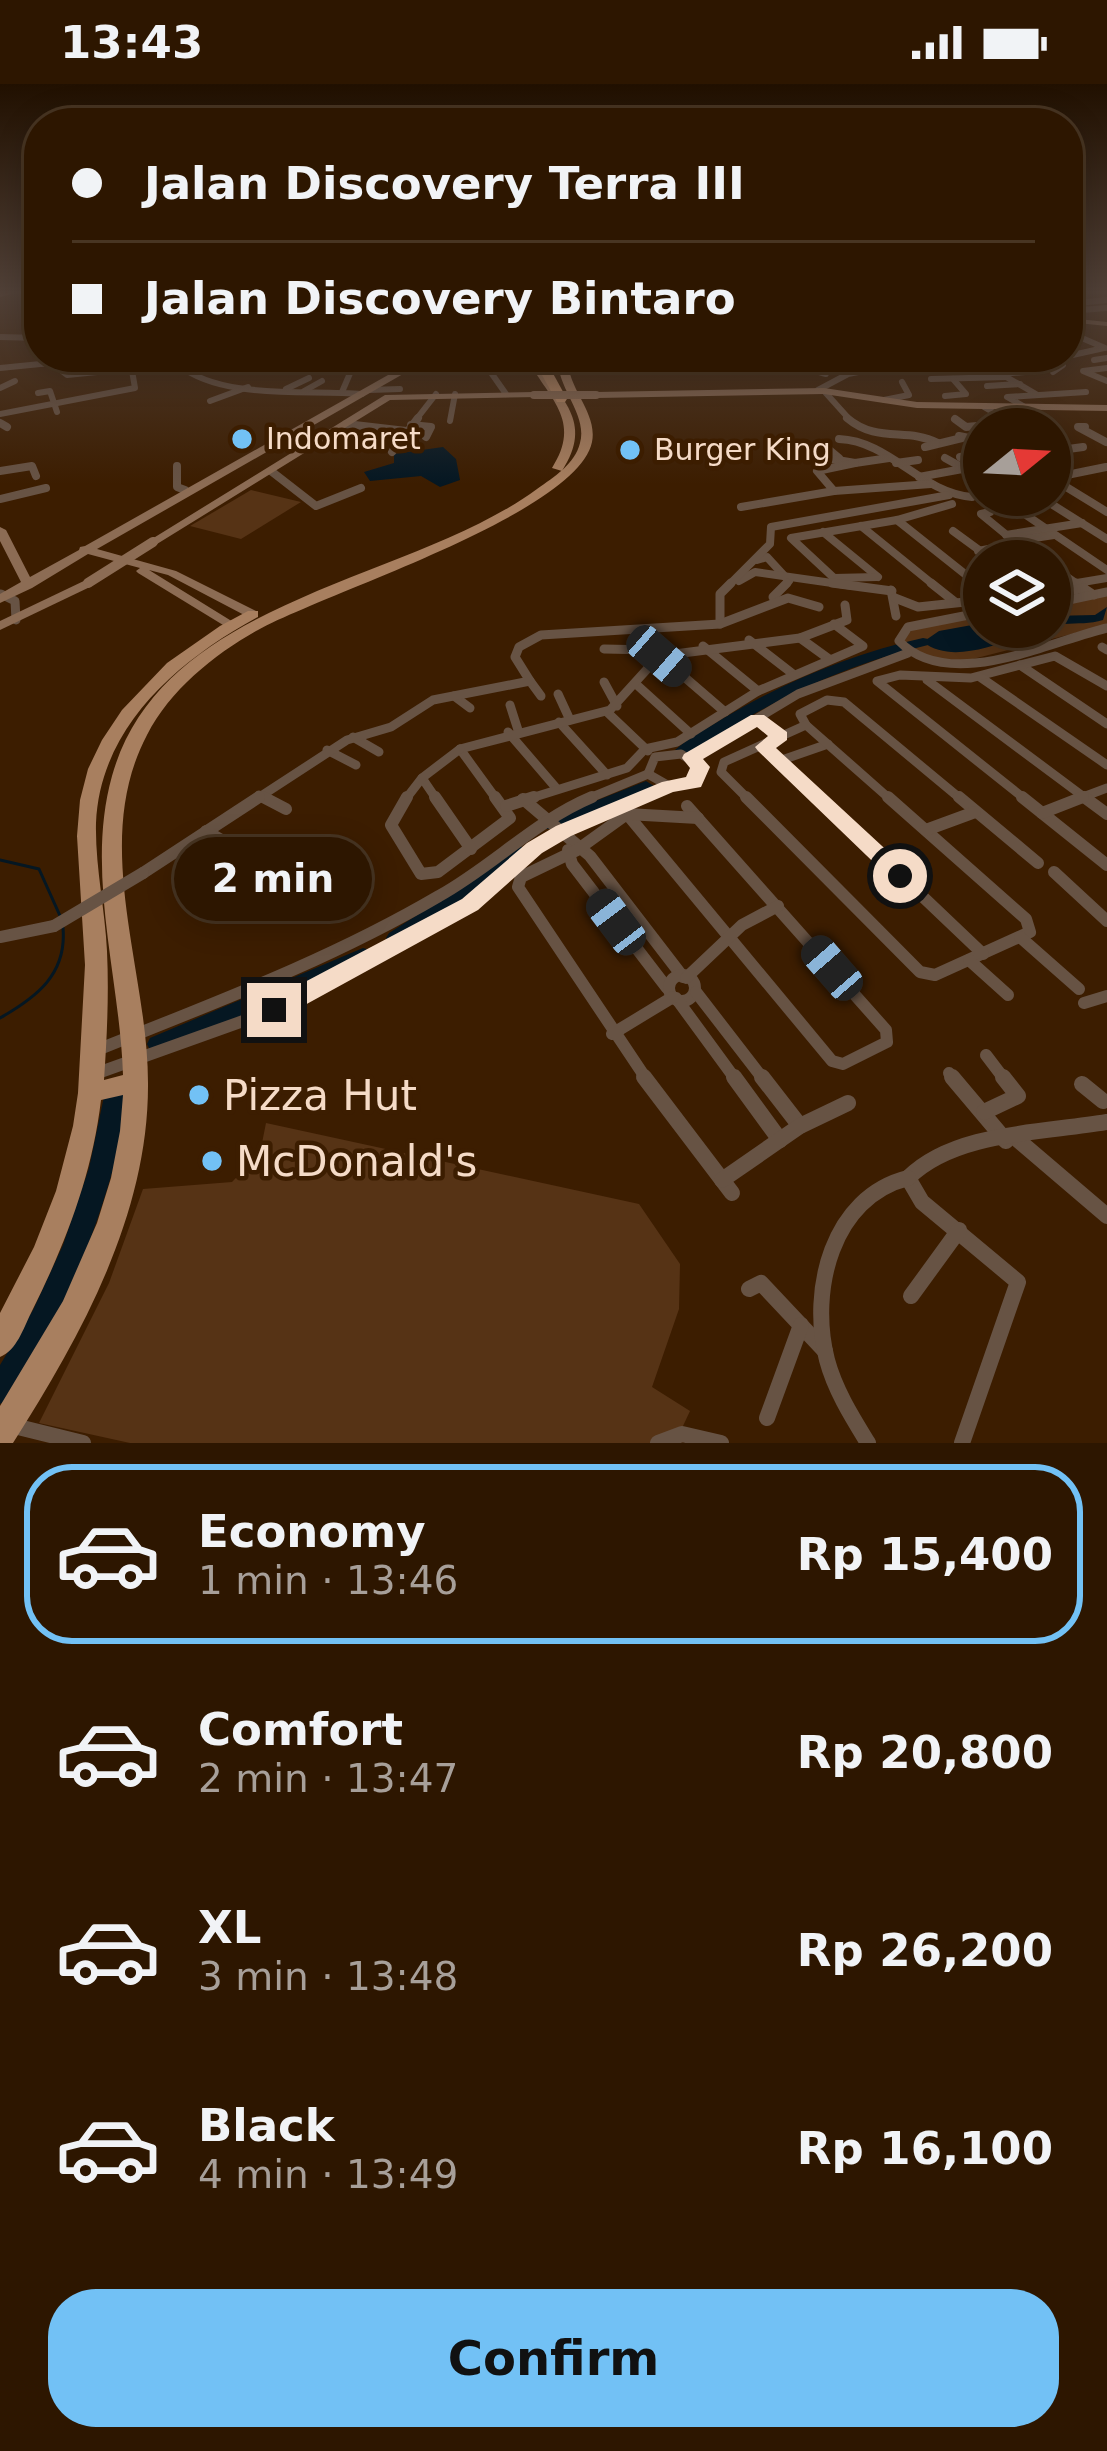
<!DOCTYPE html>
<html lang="en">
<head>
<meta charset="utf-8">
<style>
	:root { --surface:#2d1600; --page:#351f0a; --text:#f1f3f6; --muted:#a79f99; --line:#483522; --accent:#72c1f5 }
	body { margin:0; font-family:"DejaVu Sans",sans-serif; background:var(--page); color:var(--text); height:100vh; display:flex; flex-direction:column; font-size:45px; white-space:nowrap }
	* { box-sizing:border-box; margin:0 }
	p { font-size:39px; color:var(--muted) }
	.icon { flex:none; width:66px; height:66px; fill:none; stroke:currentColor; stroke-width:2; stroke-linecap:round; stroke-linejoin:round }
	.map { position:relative; height:1359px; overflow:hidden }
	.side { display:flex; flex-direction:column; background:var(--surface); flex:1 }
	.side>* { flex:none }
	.banner { position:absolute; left:24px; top:24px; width:1059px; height:264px; border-radius:48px; box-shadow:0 6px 30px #0003,0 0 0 3px var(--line); display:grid; align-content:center; height:264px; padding:0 48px; background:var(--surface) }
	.needle { width:78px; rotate:72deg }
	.buttons { position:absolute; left:963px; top:324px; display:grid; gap:24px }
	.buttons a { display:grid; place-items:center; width:108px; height:108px; border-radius:50%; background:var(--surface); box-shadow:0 6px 30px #0003,0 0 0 3px var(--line); font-size:60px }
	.end { position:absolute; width:54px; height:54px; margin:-27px; border:15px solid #f5dbc7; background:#111; box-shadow:0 0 0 6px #111 }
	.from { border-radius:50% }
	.bubble { position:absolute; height:84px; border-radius:42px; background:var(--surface); box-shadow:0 6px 30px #0003,0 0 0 3px var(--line); font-size:39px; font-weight:700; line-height:84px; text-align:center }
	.car { position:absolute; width:36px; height:72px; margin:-36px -18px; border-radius:15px; box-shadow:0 0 9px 3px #0007; background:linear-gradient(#222 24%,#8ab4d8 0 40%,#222 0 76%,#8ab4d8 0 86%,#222 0) }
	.banner b { display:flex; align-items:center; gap:42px; height:114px; font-size:45px }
	.banner b+b { border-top:3px solid var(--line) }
	.banner i { width:30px; height:30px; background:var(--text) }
	ul { padding:21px 0 0; list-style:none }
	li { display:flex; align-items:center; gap:36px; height:180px; margin:0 24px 18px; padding:0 24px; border:6px solid transparent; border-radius:48px }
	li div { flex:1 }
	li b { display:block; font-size:45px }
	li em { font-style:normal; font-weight:700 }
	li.active { border-color:var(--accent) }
	li>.icon { width:108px; height:108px; stroke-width:1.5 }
	.action { display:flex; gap:24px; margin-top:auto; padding:24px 48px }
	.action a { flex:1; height:138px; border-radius:48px; background:var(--accent); color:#111; font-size:48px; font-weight:700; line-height:138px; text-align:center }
	.status { display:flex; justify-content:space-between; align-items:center; height:84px; padding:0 60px; background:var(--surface); direction:ltr }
	.status svg { height:33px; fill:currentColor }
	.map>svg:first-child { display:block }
	.green { fill:#563315 }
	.water { fill:#051722 }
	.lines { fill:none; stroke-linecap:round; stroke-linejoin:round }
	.stream { stroke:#051722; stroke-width:3 }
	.river { fill:#051722; fill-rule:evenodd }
	.street-far4 { stroke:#675344; stroke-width:6 }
	.street-far3 { stroke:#675344; stroke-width:8 }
	.street-far2 { stroke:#675344; stroke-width:9 }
	.street-far1 { stroke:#675344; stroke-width:12 }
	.street { stroke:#675344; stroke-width:16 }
	.secondary { fill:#8c6c54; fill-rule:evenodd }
	.primary { fill:#a87f5f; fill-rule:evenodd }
	.highway { fill:#c2916a; fill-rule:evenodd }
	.street-bridge { stroke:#675344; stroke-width:12 }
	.secondary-bridge-far1 { stroke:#8c6c54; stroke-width:8 }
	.secondary-bridge { stroke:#8c6c54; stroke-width:10 }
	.route { fill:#f5dbc7 }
	.poi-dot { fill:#72c1f5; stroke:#3c1d00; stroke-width:4.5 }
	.labels { text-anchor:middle; stroke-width:9; stroke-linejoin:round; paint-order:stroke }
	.far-poi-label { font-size:30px; fill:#f5dbc7; stroke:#3c1d00; text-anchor:start }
	.near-poi-label { font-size:42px; fill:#f5dbc7; stroke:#3c1d00; text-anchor:start }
</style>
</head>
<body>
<div class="status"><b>13:43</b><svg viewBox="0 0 49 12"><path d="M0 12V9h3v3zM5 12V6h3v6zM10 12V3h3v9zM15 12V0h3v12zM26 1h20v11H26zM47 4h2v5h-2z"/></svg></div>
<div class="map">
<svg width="1107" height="1359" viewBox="0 0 1107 1359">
	<rect width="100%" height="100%" fill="#3c1d00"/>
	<g class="green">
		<path d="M 251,406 L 301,418 L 241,455 L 190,442 Z"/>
		<path d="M 1107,510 L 1107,541 L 961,578 L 943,579 L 906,564 L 904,553 L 917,542 L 984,530 L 984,543 L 1050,543 L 1050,522 Z"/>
		<path d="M 266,1039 L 639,1120 L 680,1180 L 679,1225 L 652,1303 L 690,1327 L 675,1359 L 130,1359 L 39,1339 L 109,1199 L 143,1105 L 232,1098 L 260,1069 Z"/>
	</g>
	<g class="water">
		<path d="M 443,363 L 456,375 L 460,396 L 440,403 L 421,392 L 370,397 L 364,388 L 394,379 L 394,370 Z"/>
		<path d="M 1107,523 L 1103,536 C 1090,540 1078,539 1064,540 C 1023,545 961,587 923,558 L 939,547 L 972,541 L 1050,543 L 1050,532 L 1095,531 Z"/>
	</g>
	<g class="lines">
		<g class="stream">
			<path d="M 0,776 L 39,785 L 61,834"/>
			<path d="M 0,934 C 37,913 67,890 63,844"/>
		</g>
		<g class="river">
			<path d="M 923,554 L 928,555 L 930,558 L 928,561 C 836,583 768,619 689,669 L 677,669 L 675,666 C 688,654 706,645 722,635 C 786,597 851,570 923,554 Z"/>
			<path d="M 646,697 L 654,702 L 652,706 L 557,745 L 545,745 L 542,741 L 545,737 Z"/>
			<path d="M 515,760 L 521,762 L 524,766 L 521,770 L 472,815 L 403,859 L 396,861 L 389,859 L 386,854 L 389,849 L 458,805 L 509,762 Z"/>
			<path d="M 363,864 L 370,866 L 373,871 L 370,876 L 166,966 L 158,969 L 150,966 L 147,960 L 150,954 Z"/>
			<path d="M 117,994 L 125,996 C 141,1043 45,1302 0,1320 L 0,1281 L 33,1226 L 63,1161 L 89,1084 L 106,1003 L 109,996 Z"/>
		</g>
		<g class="street-far4">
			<path d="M 1068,220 L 1107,216"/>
			<path d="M 1068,227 L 1107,224"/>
			<path d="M 1068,248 L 1105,264"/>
			<path d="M 0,253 L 39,254"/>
			<path d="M 1068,272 L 1104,264"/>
			<path d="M 44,273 L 67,291 L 197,278"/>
			<path d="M 480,273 L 506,310"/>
			<path d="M 637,273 L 681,280 L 732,273"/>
			<path d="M 779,273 L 795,281 L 815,273"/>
			<path d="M 866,273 L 892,278"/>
			<path d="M 891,273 L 951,286 L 1060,273"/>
			<path d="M 1051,274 L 1063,281 L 1053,288"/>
			<path d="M 1094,276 L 1107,274"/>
			<path d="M 177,280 C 223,317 306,305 362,310"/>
			<path d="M 795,281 L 826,290"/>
			<path d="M 332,282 L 353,283"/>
			<path d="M 0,284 L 111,273"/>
			<path d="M 1107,284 L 1083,287 L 1107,297"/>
			<path d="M 1025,288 L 1001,290 L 1036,310"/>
			<path d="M 931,295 L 1007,293"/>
			<path d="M 987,302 L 1020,300"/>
			<path d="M 0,304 L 15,297"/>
			<path d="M 286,305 L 309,294"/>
			<path d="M 369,306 L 400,305"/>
			<path d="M 818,306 L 848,290 L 884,283"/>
			<path d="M 304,307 L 322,297"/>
			<path d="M 824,307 L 851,337"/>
			<path d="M 342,308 L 357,273"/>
			<path d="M 38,309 L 50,307 L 57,328"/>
			<path d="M 945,312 L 966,310 L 953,295"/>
			<path d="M 884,316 L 909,311 L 902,298"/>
			<path d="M 210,317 L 248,303"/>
			<path d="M 984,323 L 1008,337"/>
			<path d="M 1025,323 L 1007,313 L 1086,308"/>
			<path d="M 0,330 L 135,304 L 130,275"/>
			<path d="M 415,337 L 436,310"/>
			<path d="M 450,337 L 455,310"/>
		</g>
		<g class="street-far3">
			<path d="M 847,334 C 878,360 906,343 938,359"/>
			<path d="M 1003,334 L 1022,345"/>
			<path d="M 955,335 L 966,343 L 1011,339"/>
			<path d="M 0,339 L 7,343"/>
			<path d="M 346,340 L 406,347"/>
			<path d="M 411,341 L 431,343 L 426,353"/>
			<path d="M 1085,343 L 1078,343 L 1106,358"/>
			<path d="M 1036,345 L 1043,344"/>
			<path d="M 330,350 L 370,364"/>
			<path d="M 959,352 L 984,357"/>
			<path d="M 839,355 C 890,357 921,409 972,413"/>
			<path d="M 821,359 L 839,374"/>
			<path d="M 925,363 L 962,354"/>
			<path d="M 1061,366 L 1083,363"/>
			<path d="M 392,368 L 418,334"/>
			<path d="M 814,372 L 855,379 L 889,374"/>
			<path d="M 967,372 L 960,373 L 977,383"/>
			<path d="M 945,374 L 965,385"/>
			<path d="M 896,379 L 918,376"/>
			<path d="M 177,382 L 177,403 L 185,406"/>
			<path d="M 0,387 L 32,382 L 36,392"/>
			<path d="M 271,387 L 316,422 L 361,404"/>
			<path d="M 919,393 L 984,381"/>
			<path d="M 1050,393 L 1107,428"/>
			<path d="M 1052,394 L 1106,383"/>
			<path d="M 834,407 L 931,400"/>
			<path d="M 1037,411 L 1107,455"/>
			<path d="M 998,412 L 1107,486"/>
			<path d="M 0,415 L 46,404"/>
			<path d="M 741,423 L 834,407 L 817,387 L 855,379"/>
			<path d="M 990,428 L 981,430 L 1009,453"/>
			<path d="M 897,436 L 980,502"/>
			<path d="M 861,442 L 935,502"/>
			<path d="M 953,447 L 994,477"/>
			<path d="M 823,448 L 878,493"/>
			<path d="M 1006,451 L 1082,439"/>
			<path d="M 1021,456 L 1054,451"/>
			<path d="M 978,467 L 1015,460"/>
			<path d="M 990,475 L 1031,468"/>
			<path d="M 757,476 L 767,473 L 789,497 L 784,502"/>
			<path d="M 1050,481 L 1080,502"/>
			<path d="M 877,493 L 834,494 L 791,454 L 897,436 L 952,420"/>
			<path d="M 739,497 L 755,488 L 853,502"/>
			<path d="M 1077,499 L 1107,494"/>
			<path d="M 728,502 L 770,460 L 771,443 L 949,411"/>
		</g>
		<g class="street-far2">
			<path d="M 832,499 L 892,507"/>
			<path d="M 931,499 L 955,518"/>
			<path d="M 976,499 L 984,505"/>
			<path d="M 1076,499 L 1094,511"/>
			<path d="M 891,506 L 896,532"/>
			<path d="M 1,510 L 15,517 L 16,536"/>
			<path d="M 1050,511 L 1084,504"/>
			<path d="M 773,513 L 787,499"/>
			<path d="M 895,514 L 918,523 L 984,516"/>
			<path d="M 1050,520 L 1107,508"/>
			<path d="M 984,528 L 908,543 L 899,557 C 949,609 1048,558 1107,544"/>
			<path d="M 720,540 L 720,510 L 731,499"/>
			<path d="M 800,554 L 829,575"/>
			<path d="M 749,556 L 793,590"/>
			<path d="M 703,562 L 758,607"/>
			<path d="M 1102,563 L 1107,566"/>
			<path d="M 604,565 L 653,566 L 725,628"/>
			<path d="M 1020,581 L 1107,640"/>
			<path d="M 980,593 L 1107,681"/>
			<path d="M 927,596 L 1088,716"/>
			<path d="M 530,597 L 541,612"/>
			<path d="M 604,598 L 617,622"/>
			<path d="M 637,601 L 691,650"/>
			<path d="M 558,610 L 570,636"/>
			<path d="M 454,612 L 470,624"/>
			<path d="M 510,621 L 518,646"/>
			<path d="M 607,628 L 648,667"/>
			<path d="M 559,638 L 607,691"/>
			<path d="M 806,641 L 800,630 L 827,616 L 844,618 L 962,716"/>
			<path d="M 508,648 L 557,705"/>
			<path d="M 353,653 L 379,668"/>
			<path d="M 765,663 L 821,716"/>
			<path d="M 460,665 L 497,716"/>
			<path d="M 460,665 L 610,626 L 659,572 L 800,554 L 847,536 L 845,521"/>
			<path d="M 327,666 L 356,681"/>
			<path d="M 681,670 L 701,683 L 694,698 L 669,702 L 648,690 L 655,673 Z"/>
			<path d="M 691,674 L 798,610 L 908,569"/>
			<path d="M 779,677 L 828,660"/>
			<path d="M 422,694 L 437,716"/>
			<path d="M 259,711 L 269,716"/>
			<path d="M 255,716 L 347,656 L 391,643 L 433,616 L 530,597 L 515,573 L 519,563 L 541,551 L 720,540 L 788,514 L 819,523"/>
			<path d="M 405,716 L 422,694 L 460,665"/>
			<path d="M 525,716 L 627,684 L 645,665 L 677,658 L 758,607 L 863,562 L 834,540"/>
			<path d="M 585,716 L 648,690"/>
			<path d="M 636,716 L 669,702"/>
			<path d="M 749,716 L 721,688 L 724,678 L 806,641 L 891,716"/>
			<path d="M 1026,716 L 877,597 L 900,591 L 971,594 L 1055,572 L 1107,602"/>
			<path d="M 1075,716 L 1107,704"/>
		</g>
		<g class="street-far1">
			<path d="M 263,713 L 286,725"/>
			<path d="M 407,713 L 391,741 L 421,790 L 438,788 L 510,734 L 495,713"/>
			<path d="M 435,713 L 471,765"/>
			<path d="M 746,713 L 920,888 L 935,891 L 1030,848 L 1026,835 L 888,713"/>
			<path d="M 818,713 L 983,870"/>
			<path d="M 959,713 L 1038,779"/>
			<path d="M 1022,713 L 1107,781"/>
			<path d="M 1084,713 L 1107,730"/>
			<path d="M 523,715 L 590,772 L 683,893"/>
			<path d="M 506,722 L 534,713"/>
			<path d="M 1042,729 L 1083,713"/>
			<path d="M 627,730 L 832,977 L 843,980 L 887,958 L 886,946 L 687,722"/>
			<path d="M 926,746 L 975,728"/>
			<path d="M 206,747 L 238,766"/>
			<path d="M 568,766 L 572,780 L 667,904"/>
			<path d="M 1054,788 L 1107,837"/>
			<path d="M 143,789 L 259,713"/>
			<path d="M 0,853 L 54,842"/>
			<path d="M 1020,853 L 1079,905"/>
			<path d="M 969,876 L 1008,911"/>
			<circle cx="682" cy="904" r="13"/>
			<path d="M 686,894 L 742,841 L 778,822"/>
			<path d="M 696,908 L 764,996"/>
			<path d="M 676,914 L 736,996"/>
			<path d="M 1084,919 L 1107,912"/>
			<path d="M 612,950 L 673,913"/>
			<path d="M 97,966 C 214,919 330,876 439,812 C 493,782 535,737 592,713"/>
			<path d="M 986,971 L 1005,996"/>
			<path d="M 949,989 L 955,996"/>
			<path d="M 92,991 L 274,926 L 470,821 L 535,764 L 564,747 L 643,713"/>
			<path d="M 647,996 L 518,803 L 521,793 L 577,766 L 627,730 L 698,734"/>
		</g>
		<g class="street">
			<path d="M 644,993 L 732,1109"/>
			<path d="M 734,993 L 780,1056"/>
			<path d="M 762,993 L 800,1042"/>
			<path d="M 952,993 L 1006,1057"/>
			<path d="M 1082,1000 L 1103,1017"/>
			<path d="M 984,1028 L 1018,1012 L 1003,993"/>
			<path d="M 1018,1056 L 1107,1132"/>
			<path d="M 908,1094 L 922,1118 L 1018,1198 L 962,1359"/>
			<path d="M 908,1094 C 955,1047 1045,1049 1107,1038"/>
			<path d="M 722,1096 L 800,1042 L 848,1019"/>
			<path d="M 749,1205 L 761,1199 L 825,1267"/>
			<path d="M 911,1212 L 959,1146"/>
			<path d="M 767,1334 L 801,1241"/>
			<path d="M 10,1341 L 83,1359"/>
			<path d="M 658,1359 L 682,1350 L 721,1359"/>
			<path d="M 868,1359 C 852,1333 835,1306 827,1276 C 809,1206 832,1113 908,1094"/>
		</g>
		<g class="secondary">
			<path d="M 0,209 L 15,209 L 0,213 Z"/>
			<path d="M 1068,234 L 1107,238 L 1107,242 L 1068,238 Z"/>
			<path d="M 437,273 L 450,273 L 410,286 L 97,465 L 176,487 L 256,527 L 256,533 L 248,533 L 168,491 L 149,486 L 238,541 L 236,544 L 228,544 L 138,489 L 136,487 L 140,484 L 88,470 L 32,504 L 0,519 L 0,510 L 21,498 L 0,457 L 0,443 L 6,446 L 30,493 L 79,466 L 80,463 L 85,462 L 404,282 Z"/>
			<path d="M 824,304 L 917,318 L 1107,321 L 1107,327 L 917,324 L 824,310 L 596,314 L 592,311 L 596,308 Z"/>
			<path d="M 534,308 L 538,311 L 537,313 L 390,316 L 157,460 L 149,460 L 147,458 L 385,311 Z"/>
			<path d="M 88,495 L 94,499 L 92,502 L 0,546 L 0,537 Z"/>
		</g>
		<g class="primary">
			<path d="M 526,273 L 536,273 C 559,316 595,336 562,387 L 552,384 C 583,336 548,314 526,273 Z"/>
			<path d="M 558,273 L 568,273 C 566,304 598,328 592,358 C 577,430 324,509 258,546 C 215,570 170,606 147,651 C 90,759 148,885 148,999 C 149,1130 81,1252 13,1359 L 0,1359 L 0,1322 L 63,1217 L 97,1139 L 111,1094 L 120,1047 L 123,1011 L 101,1016 C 92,1092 65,1161 31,1229 C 23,1245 17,1266 0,1273 L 0,1229 L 34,1163 L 56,1107 L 73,1042 L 78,1009 L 85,881 L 77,752 L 80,716 L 88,685 L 102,656 L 122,626 L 167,579 L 220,542 L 248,527 L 258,527 L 258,533 C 179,576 100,642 96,739 C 95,782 105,825 107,867 C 109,910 107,953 104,996 L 123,991 C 120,894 85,788 112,692 C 162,513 409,499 537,405 C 554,393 575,380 580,359 C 588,330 556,304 558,273 Z"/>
		</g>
		<path class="highway" d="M 532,273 L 544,273 L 567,315 L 565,318 L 557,318 Z"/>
		<path class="street-bridge" d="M 54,842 L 143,789"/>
		<path class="secondary-bridge-far1" d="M 534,311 L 596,311"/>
		<path class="secondary-bridge" d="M 88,499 L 153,458"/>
	</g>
	<linearGradient id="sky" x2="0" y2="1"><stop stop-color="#211000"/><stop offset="0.52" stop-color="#504037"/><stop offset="1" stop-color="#504037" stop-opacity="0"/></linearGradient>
	<rect width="1107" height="400" fill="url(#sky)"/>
	<path class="route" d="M 751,631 L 764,631 L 787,648 L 787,656 L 776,664 L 908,786 L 908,797 L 893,797 L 758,667 L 755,663 L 768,652 L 757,643 L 703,675 L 710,683 L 701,703 L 673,708 L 571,752 L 542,769 L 478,826 L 283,933 L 265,933 L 265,919 L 462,815 L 527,759 L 556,742 L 662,698 L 686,693 L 690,684 L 682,674 L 684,670 Z"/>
	<g class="poi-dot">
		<circle cx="242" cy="355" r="12"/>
		<circle cx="630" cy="366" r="12"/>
		<circle cx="199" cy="1011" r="12"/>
		<circle cx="212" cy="1077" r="12"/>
	</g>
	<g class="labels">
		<g class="far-poi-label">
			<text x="266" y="365">Indomaret</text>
			<text x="654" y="376">Burger King</text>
		</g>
		<g class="near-poi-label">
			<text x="223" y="1026">Pizza Hut</text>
			<text x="236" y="1092">McDonald's</text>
		</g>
	</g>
</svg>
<div class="buttons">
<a><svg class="needle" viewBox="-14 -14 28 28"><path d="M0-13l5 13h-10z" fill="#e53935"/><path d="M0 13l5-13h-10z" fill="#a79f99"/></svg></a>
<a><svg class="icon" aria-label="layers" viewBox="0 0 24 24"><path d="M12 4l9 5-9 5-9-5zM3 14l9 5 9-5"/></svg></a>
</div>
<i class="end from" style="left:900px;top:792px"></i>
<i class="end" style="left:274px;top:926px"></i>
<div class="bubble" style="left:174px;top:753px;width:198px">2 min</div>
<i class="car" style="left:659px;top:572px;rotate:131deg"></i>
<i class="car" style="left:616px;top:838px;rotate:323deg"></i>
<i class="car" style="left:832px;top:884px;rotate:319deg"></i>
<div class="banner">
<b><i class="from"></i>Jalan Discovery Terra III</b>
<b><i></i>Jalan Discovery Bintaro</b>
</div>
</div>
<section class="side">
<ul>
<li class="active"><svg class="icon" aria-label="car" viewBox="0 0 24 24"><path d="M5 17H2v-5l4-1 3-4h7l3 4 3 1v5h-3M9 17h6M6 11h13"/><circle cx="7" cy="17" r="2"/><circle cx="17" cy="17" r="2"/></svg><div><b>Economy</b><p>1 min · 13:46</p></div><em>Rp 15,400</em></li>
<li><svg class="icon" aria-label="car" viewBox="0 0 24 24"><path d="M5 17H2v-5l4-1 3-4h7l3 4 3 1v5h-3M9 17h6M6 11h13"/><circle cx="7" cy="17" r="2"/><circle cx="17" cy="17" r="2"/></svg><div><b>Comfort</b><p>2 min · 13:47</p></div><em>Rp 20,800</em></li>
<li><svg class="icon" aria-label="car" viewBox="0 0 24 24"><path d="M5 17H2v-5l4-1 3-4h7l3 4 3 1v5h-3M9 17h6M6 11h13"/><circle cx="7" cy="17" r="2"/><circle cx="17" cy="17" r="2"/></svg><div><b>XL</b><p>3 min · 13:48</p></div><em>Rp 26,200</em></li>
<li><svg class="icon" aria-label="car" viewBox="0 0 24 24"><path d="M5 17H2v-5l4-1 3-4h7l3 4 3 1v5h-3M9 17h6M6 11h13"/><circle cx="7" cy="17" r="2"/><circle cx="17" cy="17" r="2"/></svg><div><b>Black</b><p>4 min · 13:49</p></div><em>Rp 16,100</em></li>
</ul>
<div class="action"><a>Confirm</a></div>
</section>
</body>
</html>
